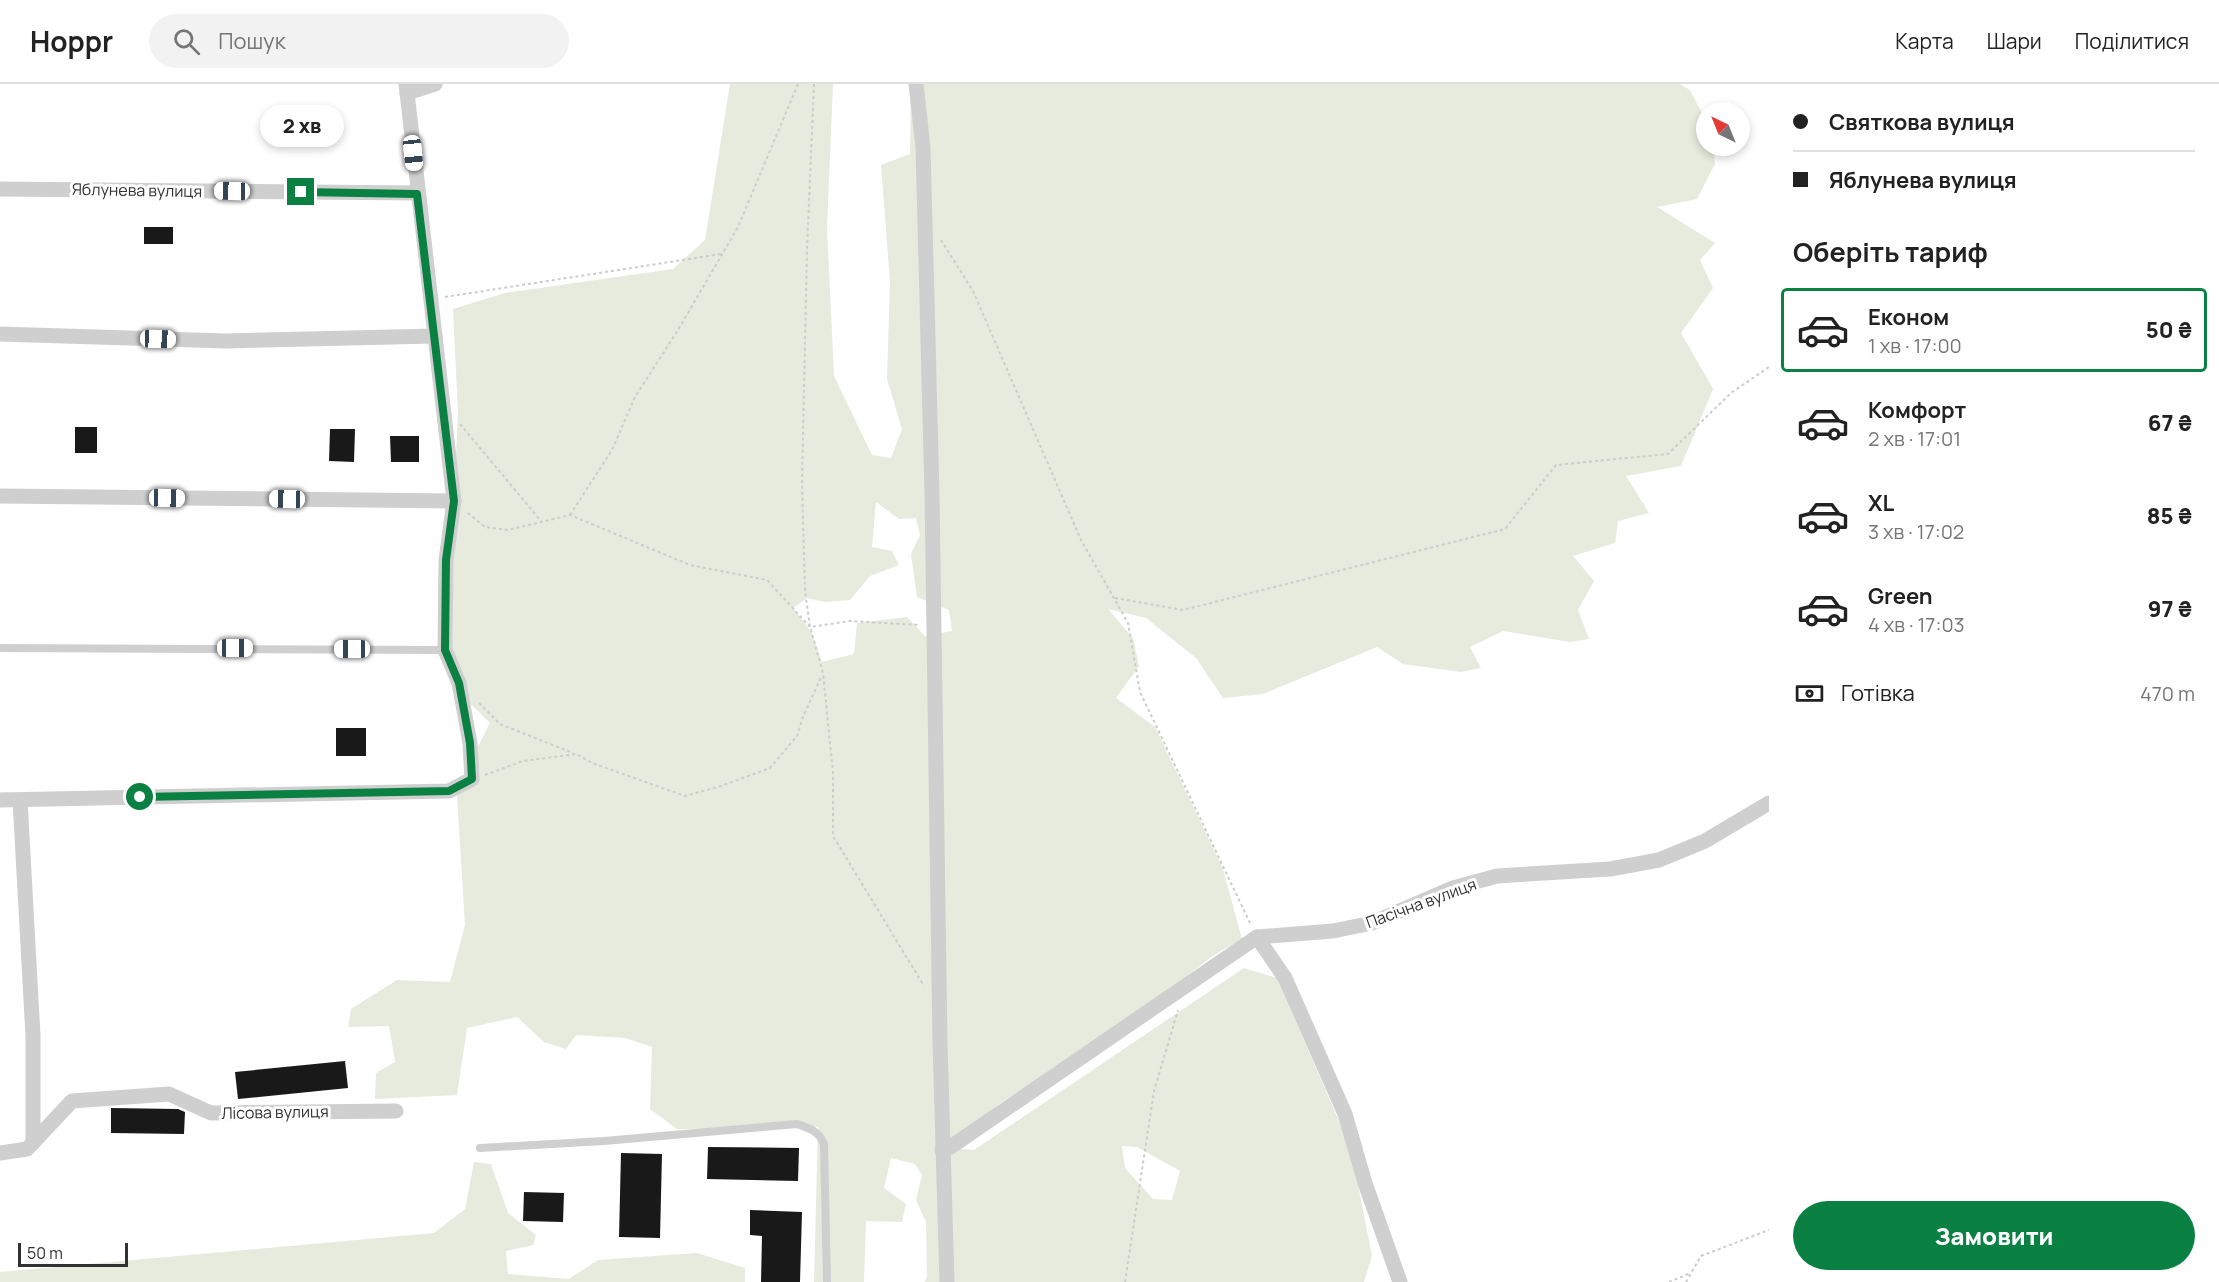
<!DOCTYPE html>
<html lang="uk">
<head>
<meta charset="utf-8">
<style>
	:root { --surface:#fff; --page:#f2f2f2; --text:#222; --muted:#767676; --line:#e0e0e0; --accent:#0b8043 }
	body { margin:0; font-family:Manrope,sans-serif; background:var(--page); color:var(--text); height:100vh; display:flex; flex-direction:column; font-size:22px; white-space:nowrap }
	* { box-sizing:border-box; margin:0 }
	p { font-size:20px; color:var(--muted) }
	.icon { flex:none; width:33px; height:33px; fill:none; stroke:currentColor; stroke-width:2; stroke-linecap:round; stroke-linejoin:round }
	.map { position:relative; flex:1; overflow:hidden }
	.sheet { display:flex; flex-direction:column; background:var(--surface); width:450px }
	.sheet>* { flex:none }
	.guide { display:grid; align-content:center; height:132px; padding:0 24px; background:var(--surface) }
	.needle { width:39px; rotate:317deg }
	.fabs { position:absolute; left:1696px; top:18px; display:grid; gap:12px }
	.fabs a { display:grid; place-items:center; width:54px; height:54px; border-radius:50%; background:var(--surface); box-shadow:0 3px 9px #0003; font-size:30px }
	.scale { position:absolute; left:18px; bottom:15px; width:110px; box-sizing:border-box; padding-left:6px; border:3px solid #323232; border-top:0; font-size:16px; line-height:21px; white-space:nowrap; color:#323232; -webkit-text-stroke:4px #fff; paint-order:stroke }
	.end { position:absolute; width:27px; height:27px; margin:-14px; border:8px solid #0b8043; background:#fff; box-shadow:0 0 0 3px #fff }
	.from { border-radius:50% }
	.bubble { position:absolute; height:42px; border-radius:21px; background:var(--surface); box-shadow:0 3px 9px #0003; font-size:20px; font-weight:800; line-height:42px; text-align:center }
	.car { position:absolute; width:18px; height:36px; margin:-18px -9px; border-radius:8px; box-shadow:0 0 4px 2px #0007; background:linear-gradient(#fff 24%,#345 0 40%,#fff 0 76%,#345 0 86%,#fff 0) }
	.guide b { display:flex; align-items:center; gap:21px; height:57px; font-size:22px }
	.guide b+b { border-top:2px solid var(--line) }
	.guide i { width:15px; height:15px; background:var(--text) }
	ul { padding:0; list-style:none }
	li { display:flex; align-items:center; gap:18px; height:84px; margin:0 12px 9px; padding:0 12px; border:3px solid transparent; border-radius:6px }
	li div { flex:1 }
	li b { display:block; font-size:22px }
	li em { font-style:normal; font-weight:800 }
	li.active { border-color:var(--accent) }
	li>.icon { width:54px; height:54px; stroke-width:1.5 }
	h2 { padding:0 24px; font-size:27px; line-height:72px }
	.pay { display:flex; align-items:center; gap:15px; height:66px; padding:0 24px; font-size:22px }
	.pay p { margin-inline-start:auto }
	.primary-button { display:flex; gap:12px; margin-top:auto; padding:12px 24px }
	.primary-button a { flex:1; height:69px; border-radius:36px; background:var(--accent); color:#fff; font-size:24px; font-weight:800; line-height:69px; text-align:center }
	header { display:flex; align-items:center; gap:36px; box-sizing:border-box; height:84px; padding:0 30px; background:var(--surface); border-bottom:2px solid var(--line) }
	header strong { font-size:28px }
	nav { display:flex; gap:33px; margin-inline-start:auto; font-size:21px }
	.search { width:420px; height:54px; background:var(--page); display:flex; align-items:center; gap:15px; box-sizing:border-box; padding:0 21px; border-radius:33px; color:var(--muted); font-size:22px }
	main { display:flex; flex:1; min-height:0 }
	.map>svg:first-child { display:block }
	.green { fill:#e6ebdd; fill-rule:evenodd }
	.building { fill:#191919 }
	.lines { fill:none; stroke-linecap:round; stroke-linejoin:round }
	.path { stroke:#ccc; stroke-width:2; stroke-dasharray:3 3; stroke-linecap:butt }
	.lane { stroke:#cfcfcf; stroke-width:8 }
	.street { stroke:#cfcfcf; stroke-width:15 }
	.route { stroke:#0b8043; stroke-width:8 }
	.labels { text-anchor:middle; stroke-width:6; stroke-linejoin:round; paint-order:stroke }
	.street-label { font-size:16px; fill:#323232; stroke:#fff }
</style>
</head>
<body>
<header>
<strong>Hoppr</strong>
<div class="search"><svg class="icon" aria-label="search" viewBox="0 0 24 24"><circle cx="10" cy="10" r="6"/><path d="M15 15l6 6"/></svg>Пошук</div>
<nav><a>Карта</a><a>Шари</a><a>Поділитися</a></nav>
</header>
<main>
<div class="map">
<svg width="1769" height="1198" viewBox="0 0 1769 1198">
	<rect width="100%" height="100%" fill="#fff"/>
	<g class="green">
		<path d="M 730,0 L 833,0 L 827,144 L 834,292 L 872,371 L 891,374 L 902,345 L 887,295 L 890,198 L 881,81 L 910,70 L 911,0 L 1680,0 L 1690,6 L 1707,39 L 1707,62 L 1713,62 L 1715,80 L 1697,115 L 1657,123 L 1715,159 L 1700,176 L 1713,204 L 1681,249 L 1713,305 L 1681,382 L 1626,392 L 1649,429 L 1618,437 L 1615,459 L 1573,472 L 1594,497 L 1578,526 L 1589,555 L 1570,558 L 1503,547 L 1470,563 L 1481,584 L 1461,588 L 1403,580 L 1377,563 L 1263,610 L 1223,614 L 1196,574 L 1146,534 L 1108,525 L 1133,554 L 1139,582 L 1116,614 L 1155,643 L 1223,785 L 1242,855 L 1211,873 L 1140,929 L 999,1020 L 941,1067 L 949,1064 L 974,1066 L 1244,884 L 1277,894 L 1351,1065 L 1372,1172 L 1364,1198 L 925,1198 L 927,1192 L 926,1138 L 916,1116 L 922,1091 L 915,1080 L 891,1074 L 884,1104 L 906,1120 L 902,1138 L 866,1137 L 864,1198 L 814,1198 L 818,1043 L 677,1045 L 650,1025 L 652,963 L 625,954 L 576,951 L 566,965 L 544,958 L 517,933 L 467,944 L 457,1011 L 375,1015 L 376,989 L 395,978 L 389,942 L 348,943 L 351,925 L 397,896 L 450,898 L 465,841 L 457,711 L 468,682 L 490,639 L 452,602 L 454,417 L 458,328 L 453,225 L 505,209 L 673,185 L 705,156 ZM 876,418 L 899,435 L 916,434 L 920,451 L 911,470 L 917,513 L 949,526 L 952,547 L 925,552 L 907,533 L 857,539 L 854,570 L 822,578 L 812,549 L 793,524 L 807,514 L 825,518 L 850,516 L 870,492 L 899,481 L 892,467 L 872,463 ZM 1122,1062 L 1137,1063 L 1180,1087 L 1172,1116 L 1153,1115 L 1125,1084 Z"/>
		<path d="M 474,1078 L 491,1080 L 508,1129 L 536,1151 L 533,1161 L 506,1167 L 508,1190 L 569,1195 L 598,1176 L 697,1169 L 745,1184 L 745,1198 L 0,1198 L 0,1188 L 434,1149 L 465,1125 Z"/>
	</g>
	<g class="building">
		<rect x="144" y="143" width="29" height="17"/>
		<rect x="75" y="343" width="22" height="26"/>
		<path d="M 330,345 L 355,345 L 354,378 L 329,377 Z"/>
		<path d="M 390,352 L 419,352 L 419,378 L 391,378 Z"/>
		<rect x="336" y="644" width="30" height="28"/>
		<path d="M 345,977 L 348,1004 L 238,1015 L 235,988 Z"/>
		<path d="M 111,1024 L 178,1025 L 185,1028 L 184,1050 L 111,1049 Z"/>
		<path d="M 708,1063 L 799,1064 L 798,1097 L 707,1095 Z"/>
		<path d="M 621,1069 L 662,1070 L 660,1154 L 619,1153 Z"/>
		<path d="M 524,1108 L 564,1109 L 563,1138 L 523,1137 Z"/>
		<path d="M 750,1126 L 802,1128 L 800,1198 L 761,1198 L 762,1152 L 750,1151 Z"/>
	</g>
	<g class="lines">
		<g class="path">
			<path d="M 814,0 L 807,165 L 802,399 L 805,507 L 810,543 L 823,589 L 833,689 L 833,752 L 924,902"/>
			<path d="M 941,156 L 973,207 L 1081,456 L 1128,539 L 1140,608 L 1250,839"/>
			<path d="M 445,213 L 721,170"/>
			<path d="M 460,340 L 541,437"/>
			<path d="M 468,429 L 485,443 L 508,446 L 570,431 L 690,481 L 767,496 L 810,543 L 850,537 L 920,541"/>
			<path d="M 570,431 L 612,366 L 635,313 L 678,246 L 738,143 L 798,0"/>
			<path d="M 1115,514 L 1183,526 L 1505,445 L 1556,381 L 1668,370 L 1731,309 L 1769,283"/>
			<path d="M 479,619 L 500,640 L 573,669"/>
			<path d="M 485,691 L 523,677 L 576,670 L 592,679 L 685,712 L 721,702 L 770,684 L 797,652 L 803,633 L 822,591"/>
			<path d="M 1125,1198 L 1154,1007 L 1178,926"/>
			<path d="M 1669,1198 L 1691,1189"/>
			<path d="M 1686,1198 L 1701,1172 L 1769,1146"/>
		</g>
		<g class="lane">
			<path d="M 0,564 L 445,566"/>
			<path d="M 480,1064 L 604,1057 L 797,1040 C 809,1044 819,1047 824,1060 L 827,1198"/>
		</g>
		<g class="street">
			<path d="M 916,0 L 923,63 L 932,410 L 940,959 L 947,1198"/>
			<path d="M 407,9 L 435,0"/>
			<path d="M 0,105 L 417,109"/>
			<path d="M 0,250 L 226,257 L 435,252"/>
			<path d="M 0,412 L 454,417"/>
			<path d="M 0,716 L 449,707 L 472,695 L 470,659 L 459,599 L 445,566 L 446,476 L 454,417 L 406,0"/>
			<path d="M 20,716 L 33,952 L 33,1059"/>
			<path d="M 1257,853 L 1285,894 L 1345,1030 L 1365,1099 L 1400,1198"/>
			<path d="M 942,1066 L 949,1064 L 1257,853 L 1333,847 L 1372,839 L 1453,804 L 1497,792 L 1610,785 L 1659,776 L 1705,757 L 1769,719"/>
			<path d="M 0,1069 L 27,1065 L 72,1017 L 169,1010 L 211,1029 L 396,1027"/>
		</g>
	</g>
	<g class="lines">
		<path class="route" d="M 140,713 L 449,707 L 472,695 L 470,659 L 459,599 L 445,566 L 446,476 L 454,417 L 417,110 L 301,108"/>
	</g>
	<g class="labels">
		<g class="street-label">
			<text transform="translate(137 106) rotate(1)" y="6">Яблунева вулиця</text>
			<text transform="translate(1421 819) rotate(-20)" y="6">Пасічна вулиця</text>
			<text transform="translate(275 1028) rotate(-1)" y="6">Лісова вулиця</text>
		</g>
	</g>
</svg>
<div class="fabs">
<a><svg class="needle" viewBox="-14 -14 28 28"><path d="M0-13l5 13h-10z" fill="#e53935"/><path d="M0 13l5-13h-10z" fill="#767676"/></svg></a>
</div>
<div class="scale">50 m</div>
<i class="end from" style="left:140px;top:713px"></i>
<i class="end" style="left:301px;top:108px"></i>
<div class="bubble" style="left:260px;top:21px;width:84px">2 хв</div>
<i class="car" style="left:413px;top:69px;rotate:174deg"></i>
<i class="car" style="left:232px;top:107px;rotate:271deg"></i>
<i class="car" style="left:158px;top:255px;rotate:92deg"></i>
<i class="car" style="left:167px;top:414px;rotate:91deg"></i>
<i class="car" style="left:287px;top:415px;rotate:271deg"></i>
<i class="car" style="left:235px;top:564px;rotate:90deg"></i>
<i class="car" style="left:352px;top:565px;rotate:270deg"></i>
</div>
<section class="sheet">
<div class="guide">
<b><i class="from"></i>Святкова вулиця</b>
<b><i></i>Яблунева вулиця</b>
</div>
<h2>Оберіть тариф</h2>
<ul>
<li class="active"><svg class="icon" aria-label="car" viewBox="0 0 24 24"><path d="M5 17H2v-5l4-1 3-4h7l3 4 3 1v5h-3M9 17h6M6 11h13"/><circle cx="7" cy="17" r="2"/><circle cx="17" cy="17" r="2"/></svg><div><b>Економ</b><p>1 хв · 17:00</p></div><em>50 ₴</em></li>
<li><svg class="icon" aria-label="car" viewBox="0 0 24 24"><path d="M5 17H2v-5l4-1 3-4h7l3 4 3 1v5h-3M9 17h6M6 11h13"/><circle cx="7" cy="17" r="2"/><circle cx="17" cy="17" r="2"/></svg><div><b>Комфорт</b><p>2 хв · 17:01</p></div><em>67 ₴</em></li>
<li><svg class="icon" aria-label="car" viewBox="0 0 24 24"><path d="M5 17H2v-5l4-1 3-4h7l3 4 3 1v5h-3M9 17h6M6 11h13"/><circle cx="7" cy="17" r="2"/><circle cx="17" cy="17" r="2"/></svg><div><b>XL</b><p>3 хв · 17:02</p></div><em>85 ₴</em></li>
<li><svg class="icon" aria-label="car" viewBox="0 0 24 24"><path d="M5 17H2v-5l4-1 3-4h7l3 4 3 1v5h-3M9 17h6M6 11h13"/><circle cx="7" cy="17" r="2"/><circle cx="17" cy="17" r="2"/></svg><div><b>Green</b><p>4 хв · 17:03</p></div><em>97 ₴</em></li>
</ul>
<div class="pay"><svg class="icon" aria-label="cash" viewBox="0 0 24 24"><path d="M3 7h18v10H3z"/><circle cx="12" cy="12" r="2"/></svg>Готівка<p>470 m</p></div>
<div class="primary-button"><a>Замовити</a></div>
</section>
</main>
</body>
</html>
